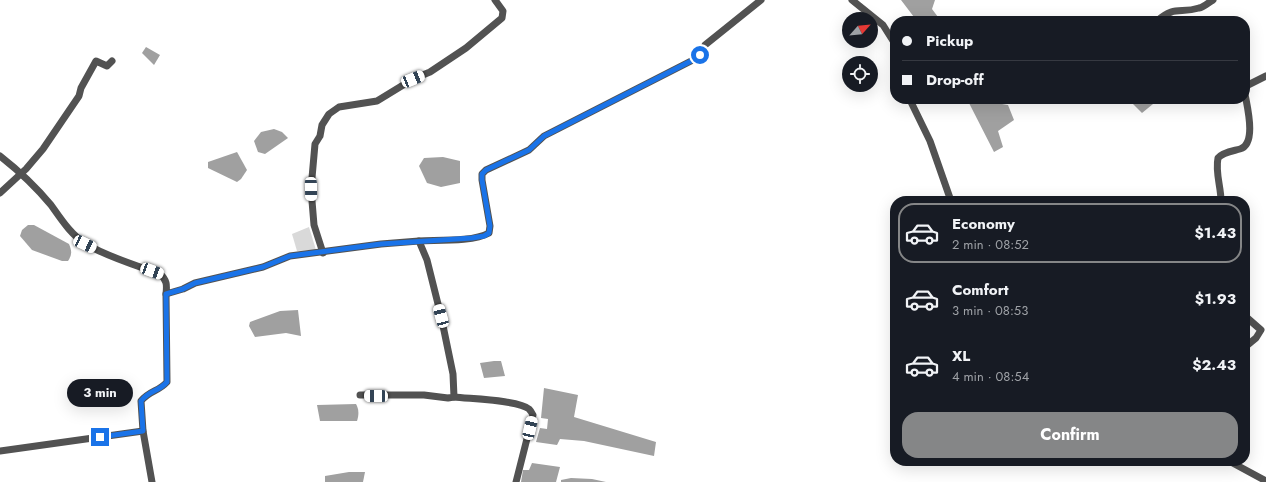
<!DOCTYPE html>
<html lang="en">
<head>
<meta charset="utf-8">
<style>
	:root { --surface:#171b24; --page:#242831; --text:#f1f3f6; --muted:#9ea1a6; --line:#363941; --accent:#858687 }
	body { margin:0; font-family:Jost,sans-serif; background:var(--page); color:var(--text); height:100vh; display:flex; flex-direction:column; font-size:15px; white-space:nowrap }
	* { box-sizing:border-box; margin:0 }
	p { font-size:13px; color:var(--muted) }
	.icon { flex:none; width:22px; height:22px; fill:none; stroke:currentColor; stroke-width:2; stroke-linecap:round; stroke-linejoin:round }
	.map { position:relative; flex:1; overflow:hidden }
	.drawer { position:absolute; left:890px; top:196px; width:360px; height:270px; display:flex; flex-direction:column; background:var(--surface); border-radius:16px; box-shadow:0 4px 16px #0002 }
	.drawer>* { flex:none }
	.banner { position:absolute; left:890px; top:16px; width:360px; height:88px; border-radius:16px; box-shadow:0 4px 16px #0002; display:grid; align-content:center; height:88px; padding:0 12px; background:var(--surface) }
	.needle { width:26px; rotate:63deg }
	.tools { position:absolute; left:842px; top:12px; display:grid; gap:8px }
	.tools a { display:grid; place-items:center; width:36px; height:36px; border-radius:50%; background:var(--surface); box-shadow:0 4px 16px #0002; font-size:20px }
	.end { position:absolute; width:18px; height:18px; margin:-9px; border:5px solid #1a73e8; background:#fff; box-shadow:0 0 0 2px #fff }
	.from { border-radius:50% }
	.bubble { position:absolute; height:28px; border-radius:14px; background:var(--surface); box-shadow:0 4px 16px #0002; font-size:13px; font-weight:700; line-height:28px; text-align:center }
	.car { position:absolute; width:12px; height:24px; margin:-12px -6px; border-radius:5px; box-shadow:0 0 3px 1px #0007; background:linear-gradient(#fff 24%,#345 0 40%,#fff 0 76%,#345 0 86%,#fff 0) }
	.banner b { display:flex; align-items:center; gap:14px; height:38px; font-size:15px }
	.banner b+b { border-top:1px solid var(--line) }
	.banner i { width:10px; height:10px; background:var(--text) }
	ul { padding:7px 0 0; list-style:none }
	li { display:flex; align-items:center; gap:12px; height:60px; margin:0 8px 6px; padding:0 4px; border:2px solid transparent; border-radius:16px }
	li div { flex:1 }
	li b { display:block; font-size:15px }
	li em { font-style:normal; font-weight:700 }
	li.selected { border-color:var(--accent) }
	li>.icon { width:36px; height:36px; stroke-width:1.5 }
	.action { display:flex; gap:8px; margin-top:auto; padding:8px 12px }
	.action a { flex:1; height:46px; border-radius:16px; background:var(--accent); color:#fff; font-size:16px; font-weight:700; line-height:46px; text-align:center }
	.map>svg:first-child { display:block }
	.green { fill:#d9d9d9 }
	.water { fill:#a0a0a0 }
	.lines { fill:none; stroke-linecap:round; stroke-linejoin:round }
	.minor { stroke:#525252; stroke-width:7 }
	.route { stroke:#1a73e8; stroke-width:5 }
</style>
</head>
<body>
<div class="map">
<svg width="1266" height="482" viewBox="0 0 1266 482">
	<rect width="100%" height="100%" fill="#fff"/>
	<path class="green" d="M 309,227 L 316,250 L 297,251 L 292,234 Z"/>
	<g class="water">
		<path d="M 901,0 L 935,0 L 932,9 L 941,21 L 917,21 Z"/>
		<path d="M 146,47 L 160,55 L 154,65 L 142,53 Z"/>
		<path d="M 975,99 L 999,99 L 1002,104 L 1008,105 L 1014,120 L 998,131 L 1003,147 L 994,152 L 969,103 Z"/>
		<path d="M 1128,99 L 1151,99 L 1153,104 L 1142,113 Z"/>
		<path d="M 274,129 L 282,132 L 288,138 L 265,154 L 258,152 L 254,141 L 261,132 Z"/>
		<path d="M 237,152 L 247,170 L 241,179 L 237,182 L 208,168 L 208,162 Z"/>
		<path d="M 443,157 L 460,161 L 460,183 L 441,187 L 427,183 L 419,166 L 424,158 Z"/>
		<path d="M 28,225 L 34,225 L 69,244 C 72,251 72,255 68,261 L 62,261 L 32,250 L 20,236 L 22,230 Z"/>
		<path d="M 298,310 L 301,336 L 286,333 L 255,337 L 249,326 L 250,322 L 280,311 Z"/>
		<path d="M 494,361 L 501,361 L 505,376 L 484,378 L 480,363 Z"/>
		<path d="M 544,388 L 578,395 L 574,417 L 656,442 L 654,456 L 584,441 L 560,439 L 557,445 L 536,442 L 540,428 L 547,429 L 548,419 L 541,418 Z"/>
		<path d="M 356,404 C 359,409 359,415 357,421 L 320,421 L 317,405 Z"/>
		<path d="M 532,463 L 560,467 L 556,482 L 521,482 L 523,470 L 529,470 Z"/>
		<path d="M 349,472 L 365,472 L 363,482 L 325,482 L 325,476 Z"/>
		<path d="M 571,478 L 592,479 L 606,482 L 561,482 L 561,480 Z"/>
	</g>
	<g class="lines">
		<g class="minor">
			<path d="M 852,0 L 883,25 L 895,44"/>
			<path d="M 1157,21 C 1175,5 1180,14 1199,8 C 1204,7 1209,2 1213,0"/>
			<path d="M 1245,89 L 1248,85 L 1266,76"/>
			<path d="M 911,99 L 911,102 L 930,141 L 951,201"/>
			<path d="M 0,156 C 18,170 36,187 51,205 C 61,219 71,235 86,244 C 105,256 138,266 160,274 C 167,280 167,285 166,294 L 183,289 L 195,283 L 263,267 L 290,256 L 381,244 L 419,241 L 427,260 L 441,316 L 453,374 L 454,397 L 448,398 L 424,395 L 360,395"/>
			<path d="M 0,193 L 26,169 L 43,149 L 79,96 L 81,88 L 96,61 L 107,66 L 112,61"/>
			<path d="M 1221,201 C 1221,187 1215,172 1218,158 C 1223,152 1233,151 1240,149 C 1257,144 1247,106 1245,94"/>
			<path d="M 419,241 C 438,240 473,242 489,233 L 490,226 L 482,180 L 482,174 L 486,170 L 529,150 L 544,136 L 693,60 L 700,55 L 705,45 L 761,0"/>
			<path d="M 323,253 L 314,225 L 311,189 L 315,144 L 320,136 L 322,125 L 329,114 L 339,107 L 377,101 L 413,79 L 430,72 L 466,48 L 502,18 L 503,11 L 495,0"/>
			<path d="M 1245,316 L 1261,330 L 1256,338 L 1245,347"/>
			<path d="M 454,397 C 471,399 519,400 529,409 C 531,411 532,413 533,415 L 516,482"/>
			<path d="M 0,451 L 143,431"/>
			<path d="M 1229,461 L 1266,481"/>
			<path d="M 152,482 L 143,431 L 141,401 C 150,390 158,392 167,382 L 166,294"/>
		</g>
	</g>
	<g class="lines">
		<path class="route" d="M 100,437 L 143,431 L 141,401 C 150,390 158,392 167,382 L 166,294 L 183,289 L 195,283 L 263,267 L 290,256 L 381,244 L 472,238 L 484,236 L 489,233 L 490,226 L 482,180 L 482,174 L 486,170 L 529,150 L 544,136 L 693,60 L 700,55"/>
	</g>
</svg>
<div class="tools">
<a><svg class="needle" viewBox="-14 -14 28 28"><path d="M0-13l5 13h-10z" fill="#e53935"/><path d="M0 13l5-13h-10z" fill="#9ea1a6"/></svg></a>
<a><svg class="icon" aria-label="locate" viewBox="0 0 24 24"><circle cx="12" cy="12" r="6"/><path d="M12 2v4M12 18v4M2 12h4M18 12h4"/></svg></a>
</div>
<i class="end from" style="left:700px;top:55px"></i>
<i class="end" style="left:100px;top:437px"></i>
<div class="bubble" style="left:67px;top:379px;width:66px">3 min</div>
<i class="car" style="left:413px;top:79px;rotate:68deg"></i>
<i class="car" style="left:311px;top:189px;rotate:179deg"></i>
<i class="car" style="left:85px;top:244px;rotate:115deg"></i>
<i class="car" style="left:152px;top:271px;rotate:110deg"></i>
<i class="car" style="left:441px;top:316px;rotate:345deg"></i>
<i class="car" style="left:376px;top:396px;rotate:271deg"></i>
<i class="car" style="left:530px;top:428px;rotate:13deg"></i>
<div class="banner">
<b><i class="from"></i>Pickup</b>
<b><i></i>Drop-off</b>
</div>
<section class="drawer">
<ul>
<li class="selected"><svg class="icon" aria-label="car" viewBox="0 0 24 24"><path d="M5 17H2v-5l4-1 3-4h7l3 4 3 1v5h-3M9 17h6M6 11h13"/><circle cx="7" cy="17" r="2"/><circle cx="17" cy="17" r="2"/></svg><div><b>Economy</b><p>2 min · 08:52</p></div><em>$1.43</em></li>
<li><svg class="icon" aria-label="car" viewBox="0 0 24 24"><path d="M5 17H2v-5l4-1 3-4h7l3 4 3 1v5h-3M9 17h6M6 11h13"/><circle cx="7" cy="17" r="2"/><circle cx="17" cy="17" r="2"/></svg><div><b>Comfort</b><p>3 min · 08:53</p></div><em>$1.93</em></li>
<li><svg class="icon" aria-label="car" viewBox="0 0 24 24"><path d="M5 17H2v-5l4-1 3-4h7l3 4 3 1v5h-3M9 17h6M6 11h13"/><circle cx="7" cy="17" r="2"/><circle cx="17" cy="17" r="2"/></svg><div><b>XL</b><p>4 min · 08:54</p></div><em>$2.43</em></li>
</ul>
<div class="action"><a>Confirm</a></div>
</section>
</div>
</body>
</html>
